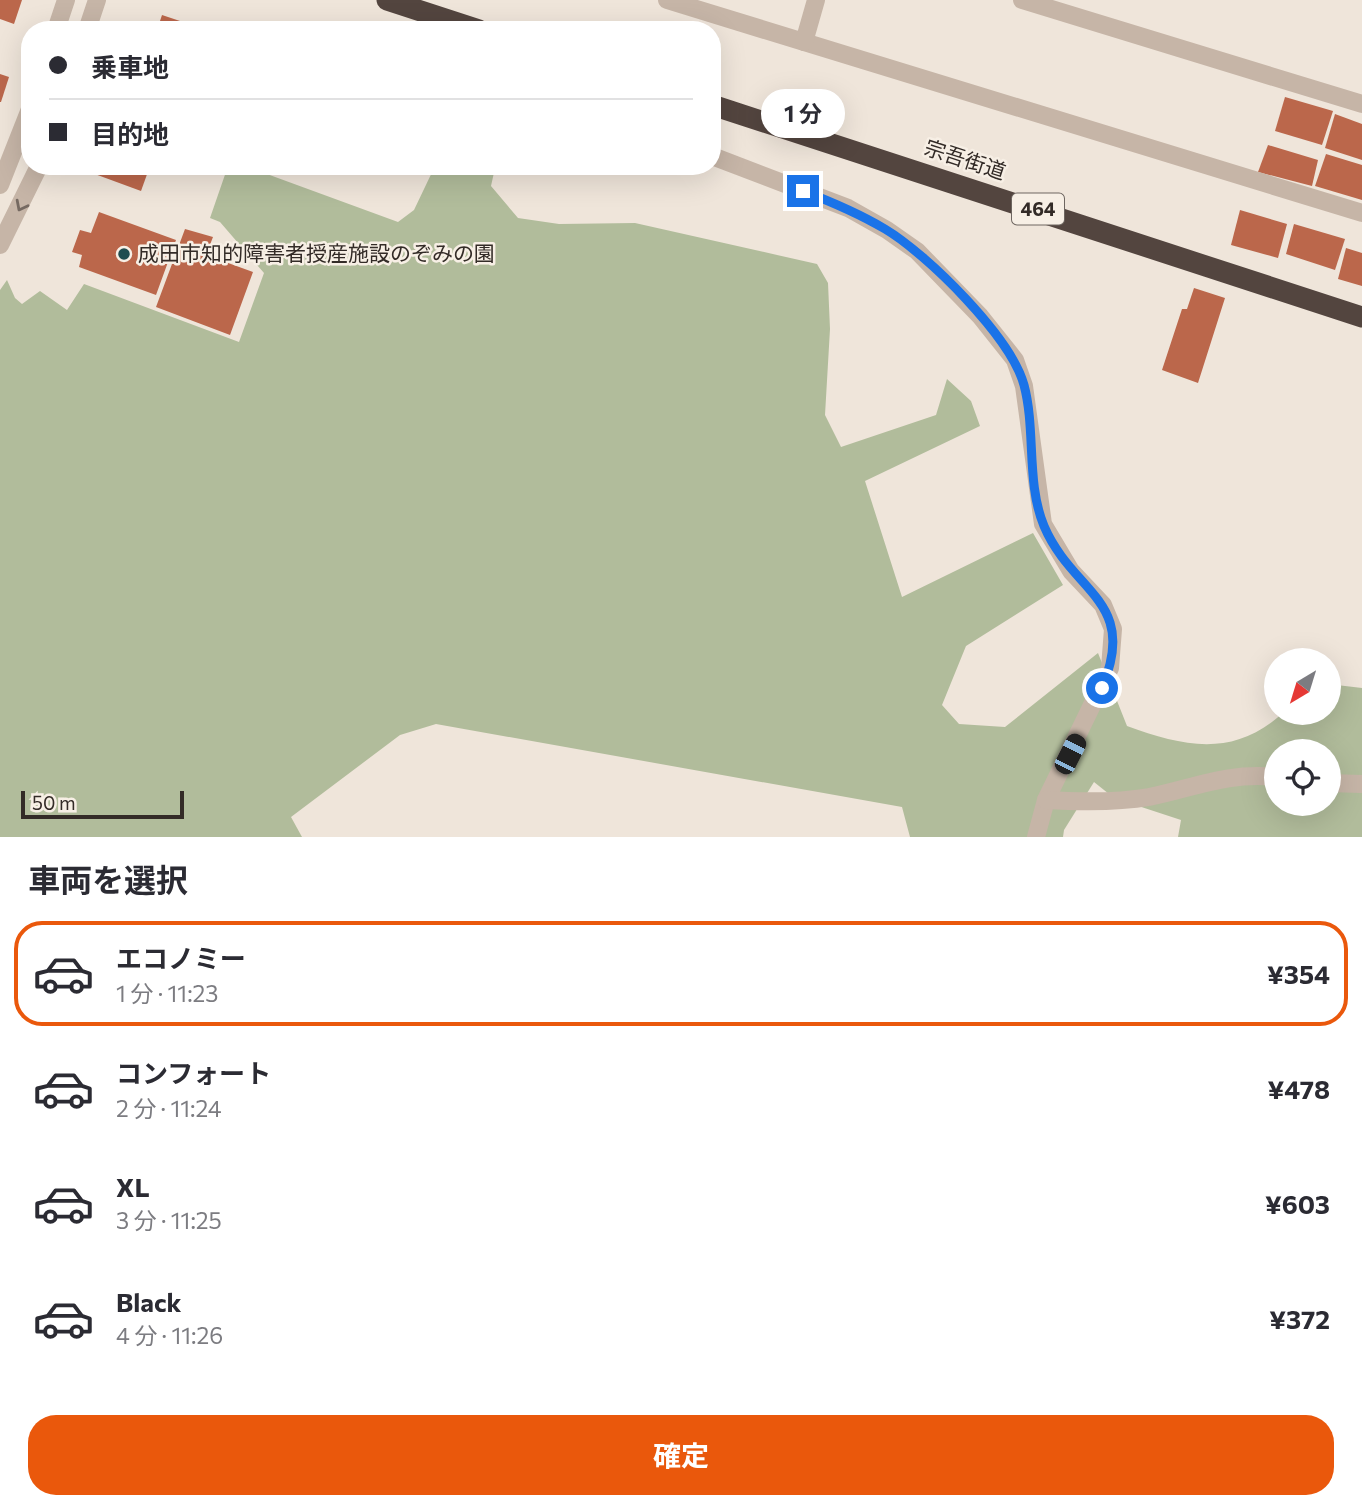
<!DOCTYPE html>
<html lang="ja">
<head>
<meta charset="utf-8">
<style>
	:root { --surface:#fff; --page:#f2f2f3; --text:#2b2b33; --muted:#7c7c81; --line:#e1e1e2; --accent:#ea580c }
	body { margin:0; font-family:Commissioner,"Noto Sans JP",sans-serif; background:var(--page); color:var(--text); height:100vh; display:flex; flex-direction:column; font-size:26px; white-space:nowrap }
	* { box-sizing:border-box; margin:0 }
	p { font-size:23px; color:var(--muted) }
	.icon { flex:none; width:38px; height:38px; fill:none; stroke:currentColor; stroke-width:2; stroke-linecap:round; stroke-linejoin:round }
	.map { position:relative; height:837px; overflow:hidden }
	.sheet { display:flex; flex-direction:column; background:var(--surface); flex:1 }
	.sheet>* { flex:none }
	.guide { position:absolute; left:21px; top:21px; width:700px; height:154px; border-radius:28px; box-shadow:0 7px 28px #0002; display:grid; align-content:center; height:154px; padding:0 28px; background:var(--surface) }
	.needle { width:46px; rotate:218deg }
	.buttons { position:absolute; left:1264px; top:648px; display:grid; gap:14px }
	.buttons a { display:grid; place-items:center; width:77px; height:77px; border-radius:50%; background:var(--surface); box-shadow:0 7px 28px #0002; font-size:35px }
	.scale { position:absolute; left:21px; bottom:18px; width:163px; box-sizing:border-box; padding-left:7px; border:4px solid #332b27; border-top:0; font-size:19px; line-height:24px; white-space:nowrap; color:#332b27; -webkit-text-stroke:5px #f7efe5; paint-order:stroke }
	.end { position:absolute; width:32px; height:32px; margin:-16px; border:9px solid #1a73e8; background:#fff; box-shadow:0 0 0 4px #fff }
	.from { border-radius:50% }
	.bubble { position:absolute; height:49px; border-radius:24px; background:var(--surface); box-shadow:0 7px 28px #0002; font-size:23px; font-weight:700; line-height:49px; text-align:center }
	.car { position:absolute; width:21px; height:42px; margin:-21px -10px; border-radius:9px; box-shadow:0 0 5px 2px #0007; background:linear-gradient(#222 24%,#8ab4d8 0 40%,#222 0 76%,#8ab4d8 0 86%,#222 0) }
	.guide b { display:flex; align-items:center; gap:24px; height:66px; font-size:26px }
	.guide b+b { border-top:2px solid var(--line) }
	.guide i { width:18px; height:18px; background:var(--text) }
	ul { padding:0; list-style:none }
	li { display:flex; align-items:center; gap:21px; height:105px; margin:0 14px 10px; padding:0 14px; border:4px solid transparent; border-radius:28px }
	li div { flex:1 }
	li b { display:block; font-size:26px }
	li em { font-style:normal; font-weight:700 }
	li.selected { border-color:var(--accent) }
	li>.icon { width:63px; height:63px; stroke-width:1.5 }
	h2 { padding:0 28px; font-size:32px; line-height:84px }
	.button { display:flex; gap:14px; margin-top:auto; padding:14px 28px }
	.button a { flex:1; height:80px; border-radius:28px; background:var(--accent); color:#fff; font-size:28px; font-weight:700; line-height:80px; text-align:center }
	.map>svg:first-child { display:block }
	.green { fill:#b1bc9b; fill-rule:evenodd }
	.building { fill:#bb674b }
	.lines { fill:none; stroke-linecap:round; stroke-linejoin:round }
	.minor { stroke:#c6b5a7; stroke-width:18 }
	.highway { stroke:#53453f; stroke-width:21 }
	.oneway { stroke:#756961 }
	.route { stroke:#1a73e8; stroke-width:9 }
	.poi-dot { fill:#204d50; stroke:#f7efe5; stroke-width:2.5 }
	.labels { text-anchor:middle; stroke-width:5; stroke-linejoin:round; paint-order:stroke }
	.shield { fill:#f7efe5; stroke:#6e6660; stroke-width:2 }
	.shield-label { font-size:19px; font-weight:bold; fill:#332b27 }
	.street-label { font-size:21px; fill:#332b27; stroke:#f7efe5 }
	.poi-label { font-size:21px; fill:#332b27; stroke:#f7efe5; text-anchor:start }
</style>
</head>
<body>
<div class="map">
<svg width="1362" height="837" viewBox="0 0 1362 837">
	<rect width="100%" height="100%" fill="#efe5da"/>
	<path class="green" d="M 228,166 L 245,166 L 398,222 L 414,210 L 435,166 L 500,166 L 495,168 L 491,186 L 518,218 L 559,224 L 635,223 L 817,264 L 828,283 L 830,329 L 825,415 L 841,447 L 936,415 L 947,379 L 971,401 L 980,426 L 865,481 L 902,597 L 1033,533 L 1063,585 L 966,646 L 942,705 L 959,724 L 1005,727 L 1098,653 L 1127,726 C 1185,747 1234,758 1284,712 L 1328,712 L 1328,684 L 1362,688 L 1362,837 L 1178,837 L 1181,820 L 1114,798 L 1094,782 L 1064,830 L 1063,837 L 910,837 L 902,807 L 436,724 L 400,735 L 291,817 L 302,837 L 0,837 L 0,290 L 7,280 L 15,298 L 22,304 L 40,291 L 67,310 L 84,284 L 239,342 L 264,273 L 220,222 L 210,218 ZM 1276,751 L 1328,751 L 1328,803 L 1276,803 Z"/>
	<g class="building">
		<path d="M 0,0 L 22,0 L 14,24 L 0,19 Z"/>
		<path d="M 162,15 L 204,29 L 204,30 L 157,30 Z"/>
		<path d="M 296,21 L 307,26 L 308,30 L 293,30 Z"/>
		<path d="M 0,74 L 9,77 L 1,102 L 0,102 Z"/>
		<path d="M 1285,97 L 1333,111 L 1322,145 L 1275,131 Z"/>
		<path d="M 1335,114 L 1362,124 L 1362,160 L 1325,148 Z"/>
		<path d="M 1268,145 L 1318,160 L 1312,186 L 1258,172 Z"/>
		<path d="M 1326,154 L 1362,165 L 1362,200 L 1315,186 Z"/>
		<path d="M 73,166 L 150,166 L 141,191 Z"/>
		<path d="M 1240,210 L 1287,224 L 1278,258 L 1231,245 Z"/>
		<path d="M 99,212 L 176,240 L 156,295 L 79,267 L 82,255 L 72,252 L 80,230 L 91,233 Z"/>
		<path d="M 1294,224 L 1345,239 L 1335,270 L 1286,254 Z"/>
		<path d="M 185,229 L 213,237 L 206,255 L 253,272 L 230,335 L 156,307 Z"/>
		<path d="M 1346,248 L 1362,253 L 1362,286 L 1338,279 Z"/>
		<path d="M 1194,288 L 1225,298 L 1198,383 L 1162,370 L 1182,309 L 1187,309 Z"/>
	</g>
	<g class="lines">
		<g class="minor">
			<path d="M 667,0 L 1362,213"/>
			<path d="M 1022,0 L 1362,104"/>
			<path d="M 56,30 L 66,0"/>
			<path d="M 87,30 L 97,0"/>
			<path d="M 804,42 L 816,0"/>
			<path d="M 712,156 L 848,208 L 887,230 L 917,251 L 980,316 L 1015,360 L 1024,386 L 1043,524 L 1071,571 L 1103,605 L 1113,629 L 1110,668 L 1046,800 L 1036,837"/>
			<path d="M 0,185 L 30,109"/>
			<path d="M 0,245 L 39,166"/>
			<path d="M 1328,783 L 1362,784"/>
			<path d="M 1046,800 C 1080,802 1115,803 1149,797 C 1194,788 1227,772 1276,777"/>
		</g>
		<g class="highway">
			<path d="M 387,0 L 479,30"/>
			<path d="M 712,105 L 1362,317"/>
		</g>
	</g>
	<defs><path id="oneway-chevron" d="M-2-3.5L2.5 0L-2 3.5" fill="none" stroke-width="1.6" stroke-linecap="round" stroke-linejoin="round" transform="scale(1.75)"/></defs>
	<use class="oneway" href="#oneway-chevron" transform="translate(21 206) rotate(117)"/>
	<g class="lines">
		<path class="route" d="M 803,191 C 832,202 858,213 885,229 C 927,254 1011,337 1024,385 C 1036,430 1026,483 1044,526 C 1073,594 1139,600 1102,688"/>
	</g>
	<circle class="poi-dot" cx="124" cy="254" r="7"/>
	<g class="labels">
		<rect class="shield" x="1012" y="193.5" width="52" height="31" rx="5"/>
		<g class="shield-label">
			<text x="1038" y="216">464</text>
		</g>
		<g class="street-label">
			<text transform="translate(965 160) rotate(18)" y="7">宗吾街道</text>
		</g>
		<g class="poi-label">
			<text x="138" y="261">成田市知的障害者授産施設のぞみの園</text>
		</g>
	</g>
</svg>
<div class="buttons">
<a><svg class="needle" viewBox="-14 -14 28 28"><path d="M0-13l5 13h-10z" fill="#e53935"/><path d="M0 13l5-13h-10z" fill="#7c7c81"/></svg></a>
<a><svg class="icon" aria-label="locate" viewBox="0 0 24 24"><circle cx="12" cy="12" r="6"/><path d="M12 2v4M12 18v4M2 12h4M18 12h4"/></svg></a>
</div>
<div class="scale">50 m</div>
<i class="end from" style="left:1102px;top:688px"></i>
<i class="end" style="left:803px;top:191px"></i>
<div class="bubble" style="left:761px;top:89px;width:84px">1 分</div>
<i class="car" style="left:1070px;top:754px;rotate:27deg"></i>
<div class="guide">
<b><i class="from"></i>乗車地</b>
<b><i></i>目的地</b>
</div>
</div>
<section class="sheet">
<h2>車両を選択</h2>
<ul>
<li class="selected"><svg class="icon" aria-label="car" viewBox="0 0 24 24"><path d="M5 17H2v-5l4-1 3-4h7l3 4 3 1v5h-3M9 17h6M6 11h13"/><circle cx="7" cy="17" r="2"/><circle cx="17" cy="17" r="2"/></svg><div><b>エコノミー</b><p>1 分 · 11:23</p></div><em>¥354</em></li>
<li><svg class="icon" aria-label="car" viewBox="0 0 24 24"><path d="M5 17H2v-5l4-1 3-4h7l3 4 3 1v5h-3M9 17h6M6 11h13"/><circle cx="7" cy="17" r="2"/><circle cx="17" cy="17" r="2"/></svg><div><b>コンフォート</b><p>2 分 · 11:24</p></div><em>¥478</em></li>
<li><svg class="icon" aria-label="car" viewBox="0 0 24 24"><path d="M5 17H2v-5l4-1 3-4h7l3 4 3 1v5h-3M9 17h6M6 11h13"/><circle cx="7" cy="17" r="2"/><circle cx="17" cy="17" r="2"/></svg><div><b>XL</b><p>3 分 · 11:25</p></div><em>¥603</em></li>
<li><svg class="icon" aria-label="car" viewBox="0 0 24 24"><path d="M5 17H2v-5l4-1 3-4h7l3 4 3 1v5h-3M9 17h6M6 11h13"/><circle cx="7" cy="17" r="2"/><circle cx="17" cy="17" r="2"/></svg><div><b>Black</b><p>4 分 · 11:26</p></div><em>¥372</em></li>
</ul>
<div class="button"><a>確定</a></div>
</section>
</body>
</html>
